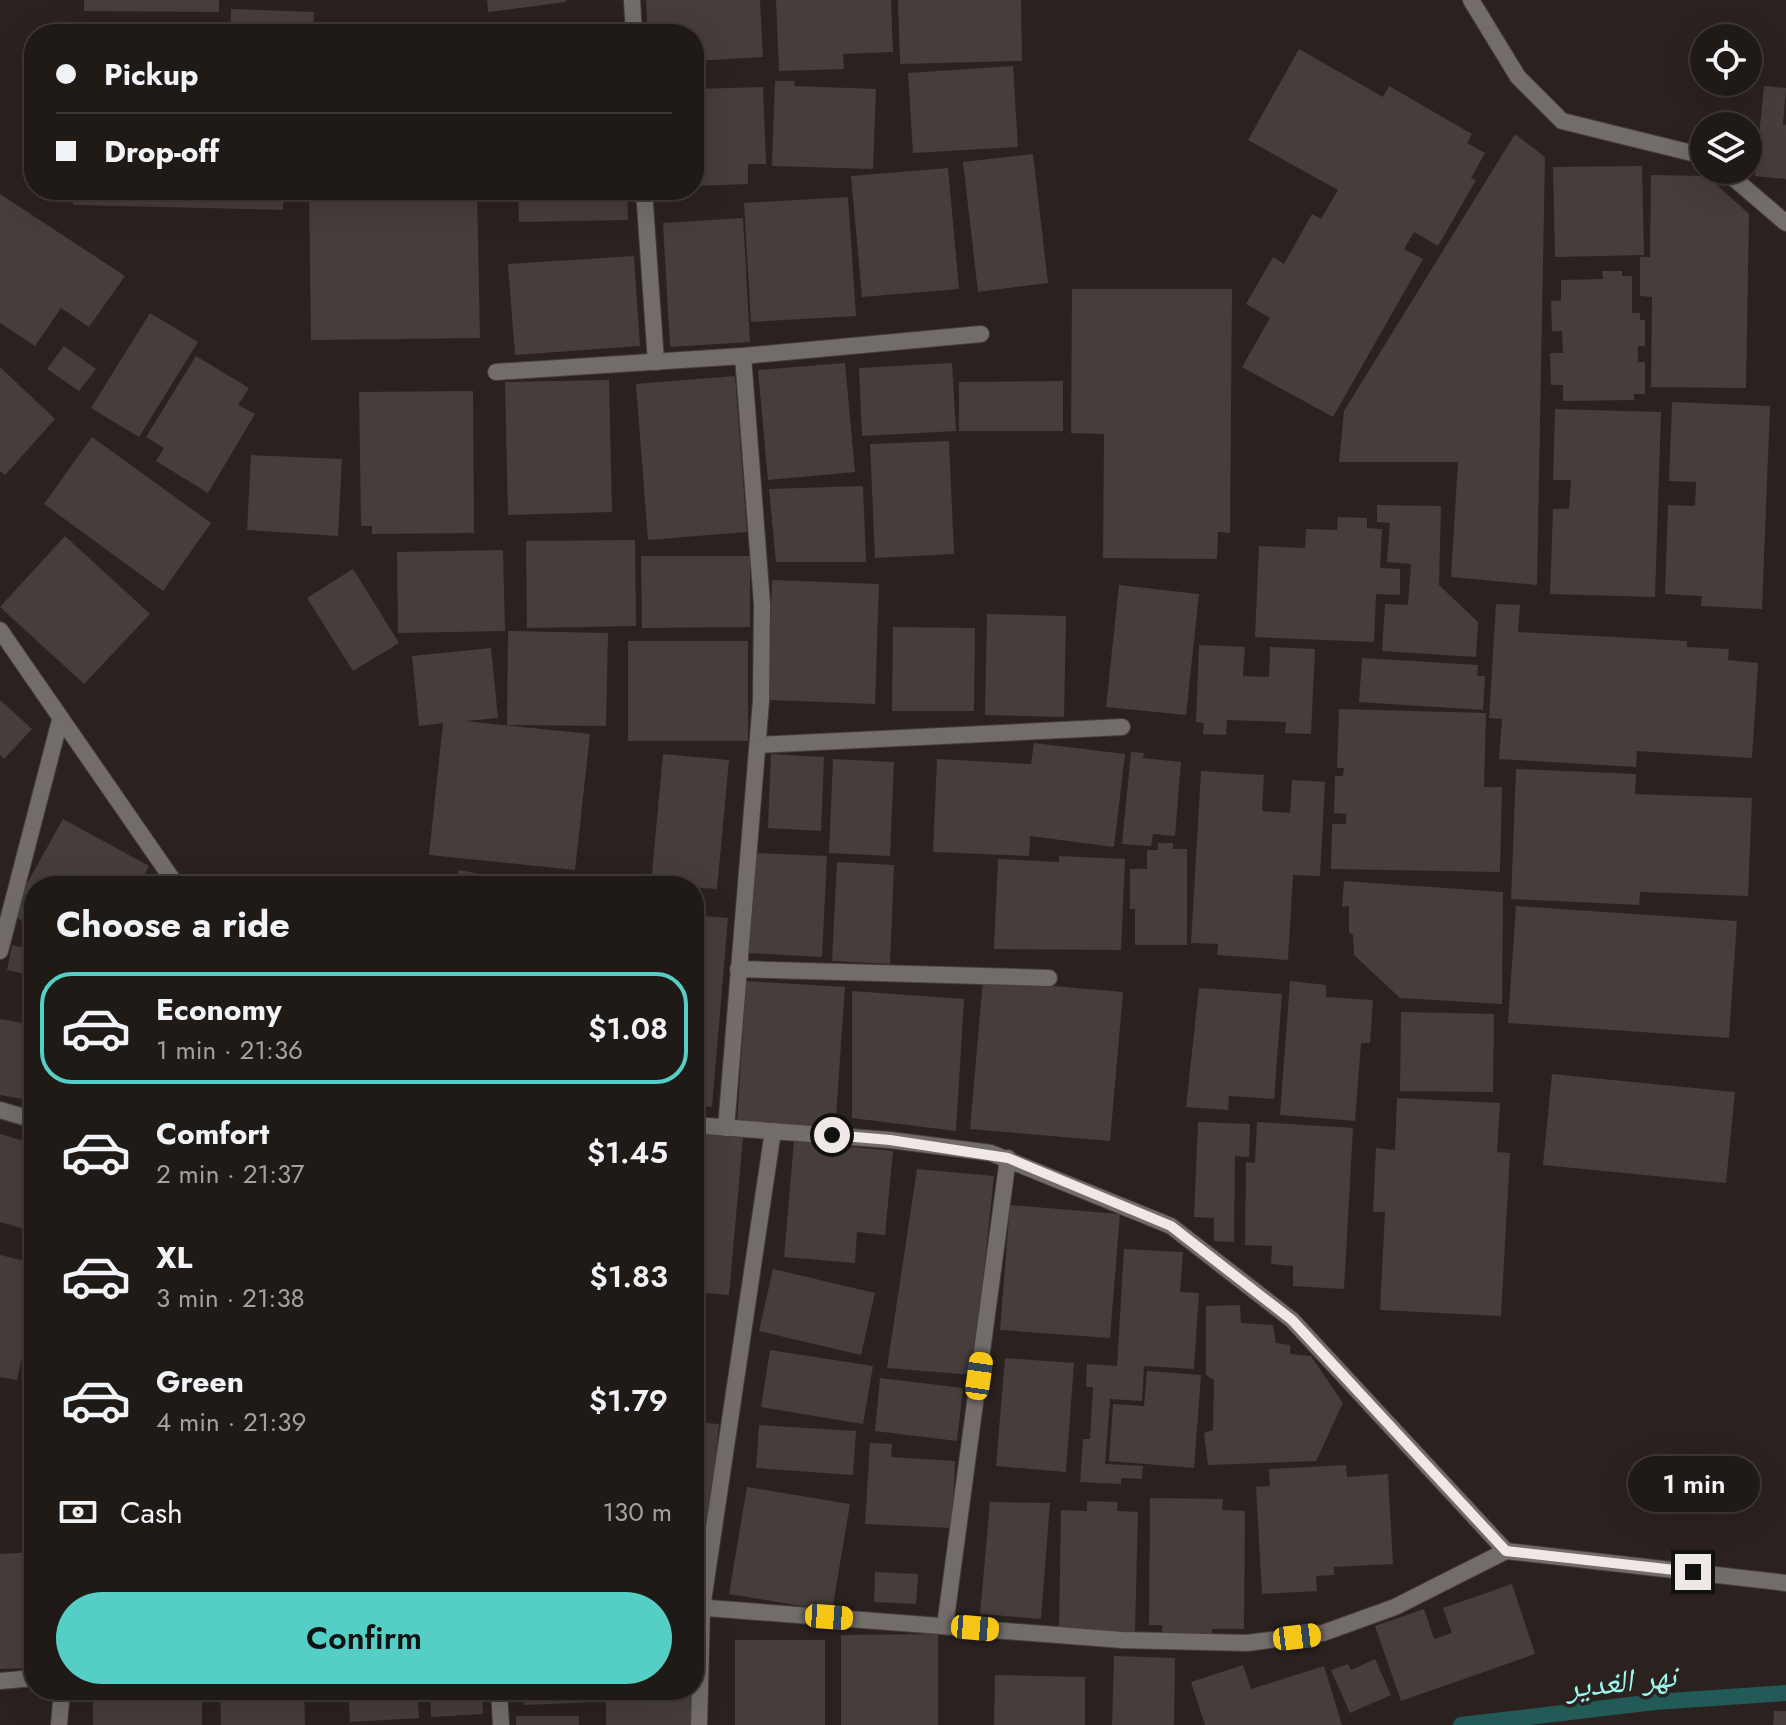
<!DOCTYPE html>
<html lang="en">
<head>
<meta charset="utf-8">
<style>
	:root { --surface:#201a17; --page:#282320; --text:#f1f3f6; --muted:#a2a1a1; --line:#3d3836; --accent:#55cec6 }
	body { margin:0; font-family:Jost,"Noto Naskh Arabic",sans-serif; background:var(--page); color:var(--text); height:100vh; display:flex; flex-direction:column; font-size:30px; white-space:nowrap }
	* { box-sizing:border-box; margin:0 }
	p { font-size:26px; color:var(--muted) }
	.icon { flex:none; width:44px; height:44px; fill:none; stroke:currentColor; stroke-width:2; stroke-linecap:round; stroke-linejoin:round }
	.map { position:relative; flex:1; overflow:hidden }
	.details { position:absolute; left:24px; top:876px; width:680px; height:824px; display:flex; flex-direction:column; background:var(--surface); border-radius:32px; box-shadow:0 8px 32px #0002,0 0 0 2px var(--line) }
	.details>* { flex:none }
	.top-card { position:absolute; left:24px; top:24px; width:680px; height:176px; border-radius:32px; box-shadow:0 8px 32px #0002,0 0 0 2px var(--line); display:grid; align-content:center; height:176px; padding:0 32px; background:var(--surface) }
	.tools { position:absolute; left:1690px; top:24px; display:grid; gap:16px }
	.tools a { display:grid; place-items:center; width:72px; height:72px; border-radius:50%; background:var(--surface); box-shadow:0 8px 32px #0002,0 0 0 2px var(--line); font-size:40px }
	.end { position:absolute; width:36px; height:36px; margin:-18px; border:10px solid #efe8e6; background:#111; box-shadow:0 0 0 4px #111 }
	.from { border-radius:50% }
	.bubble { position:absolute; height:56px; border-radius:28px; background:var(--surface); box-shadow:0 8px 32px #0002,0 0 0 2px var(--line); font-size:26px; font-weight:600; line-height:56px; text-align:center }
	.car { position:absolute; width:24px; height:48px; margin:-24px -12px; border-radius:10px; box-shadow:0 0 6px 2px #0007; background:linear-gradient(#f5c518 24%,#345 0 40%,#f5c518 0 76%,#345 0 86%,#f5c518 0) }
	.top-card b { display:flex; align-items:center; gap:28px; height:76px; font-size:30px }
	.top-card b+b { border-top:2px solid var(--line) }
	.top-card i { width:20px; height:20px; background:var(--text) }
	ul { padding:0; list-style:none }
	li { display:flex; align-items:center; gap:24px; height:112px; margin:0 16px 12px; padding:0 16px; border:4px solid transparent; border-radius:32px }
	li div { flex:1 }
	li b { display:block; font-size:30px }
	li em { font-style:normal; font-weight:600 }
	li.active { border-color:var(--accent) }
	li>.icon { width:72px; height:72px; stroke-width:1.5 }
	h2 { padding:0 32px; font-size:36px; line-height:96px }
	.pay { display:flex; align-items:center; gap:20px; height:88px; padding:0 32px; font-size:30px }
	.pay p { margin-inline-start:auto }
	.action { display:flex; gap:16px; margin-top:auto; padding:16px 32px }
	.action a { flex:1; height:92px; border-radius:48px; background:var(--accent); color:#111; font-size:32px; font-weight:600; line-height:92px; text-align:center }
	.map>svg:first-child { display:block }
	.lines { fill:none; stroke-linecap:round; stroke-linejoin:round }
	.stream { stroke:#225a57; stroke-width:16 }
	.building { fill:#473d3b }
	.street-casing { stroke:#463e3b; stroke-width:18 }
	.street { stroke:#726d6b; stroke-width:16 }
	.route { stroke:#efe8e6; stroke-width:10 }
	.labels { text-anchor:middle; stroke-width:7; stroke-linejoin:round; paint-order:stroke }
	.water-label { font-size:32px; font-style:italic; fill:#9bf8f1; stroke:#2b221f }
</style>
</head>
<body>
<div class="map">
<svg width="1786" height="1725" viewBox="0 0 1786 1725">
	<rect width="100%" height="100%" fill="#2b221f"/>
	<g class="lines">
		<path class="stream" d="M 1461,1725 L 1655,1702 L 1786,1693"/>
	</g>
	<g class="building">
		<path d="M 84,0 L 219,0 L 219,12 L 84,11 Z"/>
		<path d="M 487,0 L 566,0 L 566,2 L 488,12 Z"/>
		<path d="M 646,0 L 760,0 L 763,57 L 694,61 L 694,34 L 648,34 Z"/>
		<path d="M 776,0 L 891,0 L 893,52 L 843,54 L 844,69 L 779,71 Z"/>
		<path d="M 898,0 L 1021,0 L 1022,61 L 900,64 Z"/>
		<path d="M 231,9 L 314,12 L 313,34 L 231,34 Z"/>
		<path d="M 624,24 L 625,34 L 508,34 L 508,29 Z"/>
		<path d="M 1299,49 L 1383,97 L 1389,86 L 1472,134 L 1467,143 L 1485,153 L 1471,178 L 1476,180 L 1438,246 L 1414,232 L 1404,249 L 1423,259 L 1333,417 L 1242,367 L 1270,318 L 1246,304 L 1273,257 L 1284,264 L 1312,214 L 1321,219 L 1338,190 L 1248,140 Z"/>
		<path d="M 1013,66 L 1018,147 L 913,153 L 908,73 Z"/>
		<path d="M 775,81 L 795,81 L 794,86 L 876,89 L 873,169 L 772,166 Z"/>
		<path d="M 1764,86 L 1786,88 L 1783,125 L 1786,125 L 1786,179 L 1755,176 Z"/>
		<path d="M 763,87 L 766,164 L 748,164 L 748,184 L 694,186 L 694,89 Z"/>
		<path d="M 1515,134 L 1545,157 L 1537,585 L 1451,577 L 1458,462 L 1339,462 L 1344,411 Z"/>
		<path d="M 1033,154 L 1048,283 L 978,292 L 963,162 Z"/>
		<path d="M 1642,166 L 1644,255 L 1555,257 L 1553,167 Z"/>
		<path d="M 948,168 L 959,289 L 862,297 L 851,176 Z"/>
		<path d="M 1651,175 L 1707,176 L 1749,214 L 1746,388 L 1651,387 L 1652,297 L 1640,296 L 1640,257 L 1650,257 Z"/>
		<path d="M 73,190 L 283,190 L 283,210 L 73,205 Z"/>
		<path d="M 309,190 L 477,190 L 480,338 L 311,340 Z"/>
		<path d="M 518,190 L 627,190 L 628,220 L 519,222 Z"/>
		<path d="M 0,194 L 125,276 L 89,327 L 61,308 L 35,346 L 0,323 Z"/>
		<path d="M 848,197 L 856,316 L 751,322 L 744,203 Z"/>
		<path d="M 743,218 L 750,342 L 670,347 L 663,223 Z"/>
		<path d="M 634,256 L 640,346 L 515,355 L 508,264 Z"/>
		<path d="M 1602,271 L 1622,271 L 1622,276 L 1632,276 L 1632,313 L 1640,313 L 1640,320 L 1645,320 L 1645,346 L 1638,346 L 1638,362 L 1645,362 L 1645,394 L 1634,394 L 1634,400 L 1563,401 L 1563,385 L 1551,385 L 1550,353 L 1563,353 L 1562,331 L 1552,331 L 1551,301 L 1561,301 L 1561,280 L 1603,279 Z"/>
		<path d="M 1072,289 L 1232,289 L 1230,533 L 1218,532 L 1217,559 L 1103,558 L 1104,434 L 1071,433 Z"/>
		<path d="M 150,313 L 198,342 L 139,437 L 91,408 Z"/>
		<path d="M 64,346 L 96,369 L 79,391 L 47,369 Z"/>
		<path d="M 196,356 L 249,388 L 238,405 L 255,414 L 208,493 L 156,461 L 164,448 L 146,437 Z"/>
		<path d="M 845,363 L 855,472 L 768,480 L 758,370 Z"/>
		<path d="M 952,363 L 956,431 L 862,436 L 859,368 Z"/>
		<path d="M 0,367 L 55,419 L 5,475 L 0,471 Z"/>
		<path d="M 735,376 L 747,532 L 648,540 L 636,384 Z"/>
		<path d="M 609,380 L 612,512 L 508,515 L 505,382 Z"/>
		<path d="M 1063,381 L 1063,431 L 959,431 L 959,382 Z"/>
		<path d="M 473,391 L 474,533 L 372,534 L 372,526 L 361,526 L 359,392 Z"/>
		<path d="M 1672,402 L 1770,406 L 1762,609 L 1701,606 L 1702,596 L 1665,594 L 1668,505 L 1695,506 L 1696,482 L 1669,481 Z"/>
		<path d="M 1555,409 L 1661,412 L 1655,597 L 1550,594 L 1553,509 L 1569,509 L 1571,480 L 1553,480 Z"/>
		<path d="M 92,437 L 211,523 L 163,591 L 44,504 Z"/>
		<path d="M 949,441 L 954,554 L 875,558 L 870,444 Z"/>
		<path d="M 251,455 L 342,459 L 338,536 L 247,530 Z"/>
		<path d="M 863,486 L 866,562 L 776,562 L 769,489 Z"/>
		<path d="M 1377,505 L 1441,506 L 1439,585 L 1478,622 L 1476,657 L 1382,651 L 1385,604 L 1408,605 L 1411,564 L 1387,562 L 1390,523 L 1377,522 Z"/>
		<path d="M 1338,517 L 1367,518 L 1367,528 L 1382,529 L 1380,568 L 1400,569 L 1400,595 L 1376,594 L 1374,642 L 1255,637 L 1259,546 L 1305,548 L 1306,529 L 1337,530 Z"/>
		<path d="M 65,536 L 150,614 L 84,684 L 0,607 Z"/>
		<path d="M 635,540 L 636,626 L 527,628 L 526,541 Z"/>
		<path d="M 503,550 L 505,631 L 398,633 L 397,552 Z"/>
		<path d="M 641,556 L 750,556 L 750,627 L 642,628 Z"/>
		<path d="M 353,569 L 399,643 L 353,671 L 307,598 Z"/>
		<path d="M 772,580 L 879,584 L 875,704 L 768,700 Z"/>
		<path d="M 1119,585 L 1199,594 L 1186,715 L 1106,707 Z"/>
		<path d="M 1496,604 L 1520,605 L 1518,632 L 1687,641 L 1687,647 L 1729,649 L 1728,660 L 1758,663 L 1752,758 L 1637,751 L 1636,767 L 1499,759 L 1502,719 L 1489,718 Z"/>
		<path d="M 987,614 L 1066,616 L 1064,717 L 985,715 Z"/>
		<path d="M 893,627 L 975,628 L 974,711 L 892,711 Z"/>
		<path d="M 508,631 L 608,633 L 606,726 L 507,725 Z"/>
		<rect x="628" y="641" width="120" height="100"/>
		<path d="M 1199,645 L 1245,647 L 1243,676 L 1269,677 L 1270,647 L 1315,649 L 1311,734 L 1285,733 L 1286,722 L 1227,720 L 1226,735 L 1203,734 L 1204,723 L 1196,722 Z"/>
		<path d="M 491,648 L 498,718 L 465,721 L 590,734 L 575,870 L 429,855 L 443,723 L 419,726 L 412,656 Z"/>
		<path d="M 1362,658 L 1478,665 L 1477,676 L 1485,676 L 1483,710 L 1359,702 Z"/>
		<path d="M 0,700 L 32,729 L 4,759 L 0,755 Z"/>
		<path d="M 1339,709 L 1486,713 L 1484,787 L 1502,787 L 1500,872 L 1331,869 L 1332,824 L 1346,824 L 1346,814 L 1334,813 L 1335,776 L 1343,776 L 1344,768 L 1337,768 Z"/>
		<path d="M 1034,743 L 1125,754 L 1114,847 L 1030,836 L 1029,856 L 933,852 L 937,759 L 1031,764 Z"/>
		<path d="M 1131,752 L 1144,753 L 1143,758 L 1181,762 L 1175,836 L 1153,834 L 1151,846 L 1122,844 Z"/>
		<path d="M 663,754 L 729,760 L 717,889 L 651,884 Z"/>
		<path d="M 771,754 L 824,757 L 821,831 L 768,828 Z"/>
		<path d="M 833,759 L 894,762 L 890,856 L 829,853 Z"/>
		<path d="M 1516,769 L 1636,774 L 1635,794 L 1752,798 L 1748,896 L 1640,892 L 1639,905 L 1511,899 Z"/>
		<path d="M 1201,771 L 1264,775 L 1262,811 L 1290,813 L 1292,780 L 1325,782 L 1320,876 L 1293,875 L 1288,960 L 1217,955 L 1218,944 L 1191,943 Z"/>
		<path d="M 63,819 L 149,866 L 138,886 L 34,886 L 34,927 L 10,914 Z"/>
		<path d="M 1158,843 L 1173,843 L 1173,849 L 1187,849 L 1187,945 L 1135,945 L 1135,909 L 1130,909 L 1130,869 L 1147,869 L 1147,850 L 1158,850 Z"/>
		<path d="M 753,853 L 827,856 L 822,957 L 749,953 Z"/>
		<path d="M 1059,856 L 1125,859 L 1121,950 L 994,949 L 998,859 L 1059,862 Z"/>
		<path d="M 837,862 L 894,865 L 890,964 L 832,961 Z"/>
		<path d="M 459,870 L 533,885 L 533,886 L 456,886 Z"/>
		<path d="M 1344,881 L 1503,892 L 1502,1004 L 1400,998 L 1354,955 L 1353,935 L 1349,932 L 1349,906 L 1342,907 Z"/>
		<path d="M 1516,906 L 1737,921 L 1729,1038 L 1508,1023 Z"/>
		<path d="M 694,915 L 728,918 L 712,1107 L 694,1105 Z"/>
		<path d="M 12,945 L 34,950 L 34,976 L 7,970 Z"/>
		<path d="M 983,980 L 1123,992 L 1110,1141 L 970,1129 Z"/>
		<path d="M 746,981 L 845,987 L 835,1130 L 737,1124 Z"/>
		<path d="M 1290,981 L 1326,985 L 1326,997 L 1373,1000 L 1370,1043 L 1361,1043 L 1355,1121 L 1280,1115 Z"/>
		<path d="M 1199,988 L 1282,994 L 1274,1099 L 1229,1096 L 1228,1110 L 1186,1107 Z"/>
		<path d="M 852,991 L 964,999 L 956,1131 L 852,1118 Z"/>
		<path d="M 1401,1012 L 1494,1014 L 1493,1092 L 1400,1091 Z"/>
		<path d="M 0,1019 L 34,1025 L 34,1101 L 0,1095 Z"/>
		<path d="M 1552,1074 L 1735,1092 L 1726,1183 L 1543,1165 Z"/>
		<path d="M 1397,1098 L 1500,1103 L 1497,1152 L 1510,1153 L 1501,1316 L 1380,1310 L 1385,1212 L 1373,1212 L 1376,1148 L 1395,1150 Z"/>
		<path d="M 1198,1122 L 1250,1124 L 1249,1157 L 1235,1156 L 1234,1242 L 1214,1241 L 1214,1218 L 1194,1217 Z"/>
		<path d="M 1257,1122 L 1353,1128 L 1344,1289 L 1293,1286 L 1293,1266 L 1271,1264 L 1272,1246 L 1245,1245 L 1246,1162 L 1255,1163 Z"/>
		<path d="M 694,1133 L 743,1137 L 729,1295 L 694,1292 Z"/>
		<path d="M 0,1134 L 34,1144 L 34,1232 L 0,1222 Z"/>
		<path d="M 794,1141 L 893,1151 L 885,1235 L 857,1232 L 855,1263 L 784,1257 Z"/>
		<path d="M 917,1169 L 994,1176 L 973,1375 L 887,1368 Z"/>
		<path d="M 1010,1205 L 1120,1214 L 1110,1338 L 1000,1330 Z"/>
		<path d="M 1124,1249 L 1183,1252 L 1180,1292 L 1199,1293 L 1194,1369 L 1144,1366 L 1142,1401 L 1110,1399 L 1105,1464 L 1143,1466 L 1142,1479 L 1121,1478 L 1121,1484 L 1080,1482 L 1083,1439 L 1090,1439 L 1093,1387 L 1086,1387 L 1087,1364 L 1117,1366 Z"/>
		<path d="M 0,1255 L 34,1263 L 34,1303 L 17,1380 L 0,1377 Z"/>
		<path d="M 773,1269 L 875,1293 L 861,1355 L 759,1331 Z"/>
		<path d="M 1240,1305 L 1241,1323 L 1273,1325 L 1276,1343 L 1290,1345 L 1290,1354 L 1311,1356 L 1343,1403 L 1316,1461 L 1208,1465 L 1204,1433 L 1213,1430 L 1214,1380 L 1206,1375 L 1206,1306 Z"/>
		<path d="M 770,1350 L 873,1366 L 863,1424 L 761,1407 Z"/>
		<path d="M 1005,1358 L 1074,1363 L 1066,1472 L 996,1466 Z"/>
		<path d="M 1147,1371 L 1201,1375 L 1194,1468 L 1109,1461 L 1113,1404 L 1144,1406 Z"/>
		<path d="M 880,1378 L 963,1388 L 957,1441 L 875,1431 Z"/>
		<path d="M 694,1422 L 719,1424 L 702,1593 L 694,1592 Z"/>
		<path d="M 759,1425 L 856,1431 L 853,1475 L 756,1468 Z"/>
		<path d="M 870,1443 L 892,1444 L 891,1457 L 955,1461 L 952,1528 L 865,1524 Z"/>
		<path d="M 1346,1465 L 1347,1477 L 1388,1474 L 1393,1564 L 1334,1567 L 1334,1575 L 1316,1576 L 1317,1591 L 1262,1594 L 1256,1487 L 1270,1486 L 1269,1469 Z"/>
		<path d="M 747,1487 L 850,1504 L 832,1611 L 729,1594 Z"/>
		<path d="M 1150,1498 L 1223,1499 L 1222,1510 L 1245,1511 L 1244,1629 L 1212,1629 L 1212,1637 L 1162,1636 L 1162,1625 L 1149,1625 Z"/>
		<path d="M 1087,1501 L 1118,1502 L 1117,1511 L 1138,1512 L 1135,1632 L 1059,1630 L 1061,1510 L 1087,1511 Z"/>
		<path d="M 990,1502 L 1050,1503 L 1041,1619 L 980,1614 Z"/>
		<path d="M 34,1552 L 34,1668 L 0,1669 L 0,1554 Z"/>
		<path d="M 875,1572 L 918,1574 L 916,1604 L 874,1602 Z"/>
		<path d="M 1512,1584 L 1535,1654 L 1401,1701 L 1375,1626 L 1424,1609 L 1434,1639 L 1452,1633 L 1443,1608 Z"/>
		<path d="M 938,1634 L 938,1725 L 841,1725 L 841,1635 Z"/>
		<rect x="735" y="1640" width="90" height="85"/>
		<path d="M 1114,1656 L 1175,1658 L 1174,1725 L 1112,1725 Z"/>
		<path d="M 1375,1659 L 1391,1695 L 1350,1713 L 1331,1670 L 1348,1664 L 1351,1670 Z"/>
		<path d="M 1243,1665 L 1251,1689 L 1324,1666 L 1342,1725 L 1205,1725 L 1191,1682 Z"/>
		<path d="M 995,1675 L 1085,1677 L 1085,1725 L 994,1725 Z"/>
		<rect x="93" y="1690" width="109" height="35"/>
		<path d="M 220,1690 L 304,1690 L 305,1725 L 221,1725 Z"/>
		<path d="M 348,1690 L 417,1690 L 419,1718 L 350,1722 Z"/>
		<path d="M 430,1690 L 482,1690 L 483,1714 L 431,1717 Z"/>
		<path d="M 523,1690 L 594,1690 L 595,1702 L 524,1705 Z"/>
		<path d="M 606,1690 L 695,1690 L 696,1725 L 606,1725 Z"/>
		<path d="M 1774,1711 L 1786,1711 L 1786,1725 L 1773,1725 Z"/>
		<rect x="516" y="1716" width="63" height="9"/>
	</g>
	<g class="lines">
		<g class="street-casing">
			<g id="street">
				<path d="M 632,0 L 634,34"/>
				<path d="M 1471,0 L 1518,77 L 1562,121 L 1704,156"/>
				<path d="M 1724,170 L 1786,223"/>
				<path d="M 644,190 L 656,362"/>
				<path d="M 743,356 L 981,334"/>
				<path d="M 496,372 L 743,356 L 762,604 L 761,701 L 726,1128"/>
				<path d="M 0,630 L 177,886"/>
				<path d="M 759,745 L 1122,727"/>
				<path d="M 0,951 L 60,720"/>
				<path d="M 738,969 L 1049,978"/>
				<path d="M 0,1110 L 34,1120"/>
				<path d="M 694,1125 L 890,1140 L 991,1153 L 1171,1226 L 1292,1320 L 1506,1551 L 1786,1583"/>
				<path d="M 694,1607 L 1122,1640 L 1247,1643 L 1323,1633 L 1395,1607 L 1506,1551"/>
				<path d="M 945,1626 L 1008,1158"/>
				<path d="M 0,1681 L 34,1678"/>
				<path d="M 499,1690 L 501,1725"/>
				<path d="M 59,1725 L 62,1690"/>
				<path d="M 699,1725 L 702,1608 L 773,1131"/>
			</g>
		</g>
		<use href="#street" class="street"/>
	</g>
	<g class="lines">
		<path class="route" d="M 832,1135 L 890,1140 L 1008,1158 L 1171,1226 L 1292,1320 L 1506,1551 L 1693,1572"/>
	</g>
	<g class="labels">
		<g class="water-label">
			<text transform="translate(1621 1681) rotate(-6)" y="11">نهر الغدير</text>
		</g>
	</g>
</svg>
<div class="tools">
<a><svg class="icon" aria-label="locate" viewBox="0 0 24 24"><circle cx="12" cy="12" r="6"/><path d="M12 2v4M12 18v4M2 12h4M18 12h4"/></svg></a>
<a><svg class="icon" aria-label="layers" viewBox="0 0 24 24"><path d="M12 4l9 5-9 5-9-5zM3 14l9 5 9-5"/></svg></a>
</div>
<i class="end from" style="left:832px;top:1135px"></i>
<i class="end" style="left:1693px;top:1572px"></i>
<div class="bubble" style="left:1628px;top:1456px;width:132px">1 min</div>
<i class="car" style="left:979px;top:1376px;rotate:8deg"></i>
<i class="car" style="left:829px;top:1617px;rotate:94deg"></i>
<i class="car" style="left:975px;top:1628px;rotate:95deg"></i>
<i class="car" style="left:1297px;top:1637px;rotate:83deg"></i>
<div class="top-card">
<b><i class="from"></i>Pickup</b>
<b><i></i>Drop-off</b>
</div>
<section class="details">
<h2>Choose a ride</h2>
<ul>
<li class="active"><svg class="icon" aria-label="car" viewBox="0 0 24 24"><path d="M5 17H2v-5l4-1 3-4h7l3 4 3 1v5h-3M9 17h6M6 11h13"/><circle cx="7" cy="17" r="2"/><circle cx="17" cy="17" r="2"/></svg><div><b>Economy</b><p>1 min · 21:36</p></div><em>$1.08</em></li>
<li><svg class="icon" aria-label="car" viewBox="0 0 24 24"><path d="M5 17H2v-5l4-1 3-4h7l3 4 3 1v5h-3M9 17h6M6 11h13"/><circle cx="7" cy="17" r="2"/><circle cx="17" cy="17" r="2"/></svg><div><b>Comfort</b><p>2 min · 21:37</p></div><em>$1.45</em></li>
<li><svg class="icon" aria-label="car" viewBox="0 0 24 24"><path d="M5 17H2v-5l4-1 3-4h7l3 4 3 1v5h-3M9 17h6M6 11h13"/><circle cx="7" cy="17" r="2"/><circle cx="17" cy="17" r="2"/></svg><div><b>XL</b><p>3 min · 21:38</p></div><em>$1.83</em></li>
<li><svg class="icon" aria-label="car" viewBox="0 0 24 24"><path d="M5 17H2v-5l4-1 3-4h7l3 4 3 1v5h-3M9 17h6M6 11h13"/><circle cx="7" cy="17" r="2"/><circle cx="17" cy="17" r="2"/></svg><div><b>Green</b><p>4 min · 21:39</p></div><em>$1.79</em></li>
</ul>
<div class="pay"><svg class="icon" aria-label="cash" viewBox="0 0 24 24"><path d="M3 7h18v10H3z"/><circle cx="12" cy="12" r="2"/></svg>Cash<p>130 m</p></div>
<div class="action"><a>Confirm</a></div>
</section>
</div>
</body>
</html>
